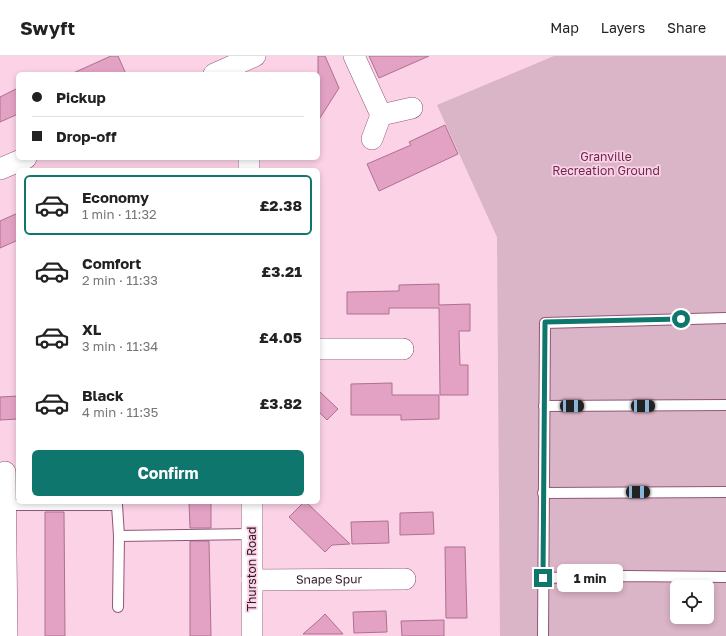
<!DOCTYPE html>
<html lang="en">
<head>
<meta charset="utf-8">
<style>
	:root { --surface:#fff; --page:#f6f6f6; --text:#222; --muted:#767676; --line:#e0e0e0; --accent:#0f766e }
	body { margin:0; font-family:"Golos Text",sans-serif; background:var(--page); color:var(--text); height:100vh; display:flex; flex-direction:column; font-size:15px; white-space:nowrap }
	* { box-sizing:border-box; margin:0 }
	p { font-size:13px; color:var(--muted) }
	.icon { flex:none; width:22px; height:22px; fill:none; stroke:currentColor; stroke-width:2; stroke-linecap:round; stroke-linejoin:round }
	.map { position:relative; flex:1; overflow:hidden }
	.side { position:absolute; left:16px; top:112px; width:304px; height:336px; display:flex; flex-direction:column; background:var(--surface); border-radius:6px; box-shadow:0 2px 6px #0003 }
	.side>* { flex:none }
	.banner { position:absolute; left:16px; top:16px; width:304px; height:88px; border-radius:6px; box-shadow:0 2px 6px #0003; display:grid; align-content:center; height:88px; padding:0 16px; background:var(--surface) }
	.fabs { position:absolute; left:670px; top:524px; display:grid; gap:8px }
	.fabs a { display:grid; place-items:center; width:44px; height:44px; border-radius:6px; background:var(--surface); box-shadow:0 2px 6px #0003; font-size:20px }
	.end { position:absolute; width:18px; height:18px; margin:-9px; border:5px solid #0f766e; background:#fff; box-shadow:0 0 0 2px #fff }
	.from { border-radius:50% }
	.bubble { position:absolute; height:28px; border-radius:6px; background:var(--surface); box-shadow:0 2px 6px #0003; font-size:13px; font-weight:700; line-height:28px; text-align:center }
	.car { position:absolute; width:12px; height:24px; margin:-12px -6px; border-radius:5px; box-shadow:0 0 3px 1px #0007; background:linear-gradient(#222 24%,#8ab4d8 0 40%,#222 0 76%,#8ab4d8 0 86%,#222 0) }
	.banner b { display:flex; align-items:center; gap:14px; height:38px; font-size:15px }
	.banner b+b { border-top:1px solid var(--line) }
	.banner i { width:10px; height:10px; background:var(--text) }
	ul { padding:7px 0 0; list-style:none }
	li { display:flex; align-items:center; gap:12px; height:60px; margin:0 8px 6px; padding:0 8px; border:2px solid transparent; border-radius:6px }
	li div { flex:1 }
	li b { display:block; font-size:15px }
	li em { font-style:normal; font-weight:700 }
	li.selected { border-color:var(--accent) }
	li>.icon { width:36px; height:36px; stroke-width:1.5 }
	.cta { display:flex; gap:8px; margin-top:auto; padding:8px 16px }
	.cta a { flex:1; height:46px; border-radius:6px; background:var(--accent); color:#fff; font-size:16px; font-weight:700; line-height:46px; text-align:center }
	header { display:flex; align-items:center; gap:24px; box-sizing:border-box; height:56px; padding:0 20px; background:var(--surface); border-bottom:1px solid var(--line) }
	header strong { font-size:19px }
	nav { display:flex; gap:22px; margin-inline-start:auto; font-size:14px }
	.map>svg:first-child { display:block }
	.green { fill:#dab4c7; fill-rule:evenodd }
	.building { fill:#e3a2c4; stroke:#ad7090 }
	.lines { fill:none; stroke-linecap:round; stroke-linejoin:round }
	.service-casing { stroke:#915776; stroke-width:12 }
	.minor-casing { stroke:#915776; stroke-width:22 }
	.service { stroke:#fff; stroke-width:10 }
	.minor { stroke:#fff; stroke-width:21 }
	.route { stroke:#0f766e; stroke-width:5 }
	.labels { text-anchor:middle; stroke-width:3.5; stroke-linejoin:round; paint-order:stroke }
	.park-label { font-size:12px; fill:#6d2650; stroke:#fbd2e6 }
	.street-label { font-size:12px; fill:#301825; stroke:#fbd2e6 }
</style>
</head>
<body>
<header>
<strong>Swyft</strong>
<nav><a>Map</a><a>Layers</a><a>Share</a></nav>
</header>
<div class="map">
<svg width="726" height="580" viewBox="0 0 726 580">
	<rect width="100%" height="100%" fill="#fbd2e6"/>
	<path class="green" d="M 554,0 L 726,0 L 726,580 L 500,580 L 497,181 L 437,49 ZM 677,531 L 707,531 L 707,561 L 677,561 Z"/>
	<g class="building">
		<path d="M 111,0 L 118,0 L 126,18 L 71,18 Z"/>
		<path d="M 318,0 L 325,0 L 339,32 L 318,65 Z"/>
		<path d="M 369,0 L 429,0 L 379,22 Z"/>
		<path d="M 18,32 L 18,58 L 0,66 L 0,41 Z"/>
		<path d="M 445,69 L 458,98 L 379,135 L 367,108 L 411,89 L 409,86 Z"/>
		<path d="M 18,157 L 18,184 L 0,192 L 0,165 Z"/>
		<path d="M 439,228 L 439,249 L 470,248 L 470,275 L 459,275 L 460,309 L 468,309 L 468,339 L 440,339 L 439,252 L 389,252 L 389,258 L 347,258 L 347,236 L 399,235 L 399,229 Z"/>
		<path d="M 392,327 L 392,339 L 439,339 L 439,363 L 401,364 L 401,359 L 351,359 L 351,328 Z"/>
		<path d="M 318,334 L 338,353 L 327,364 L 318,355 Z"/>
		<path d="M 18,340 L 18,363 L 0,364 L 0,341 Z"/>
		<path d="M 189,446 L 211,446 L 211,472 L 190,472 Z"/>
		<path d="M 304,446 L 306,446 L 350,488 L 332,489 L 325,496 L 289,461 Z"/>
		<path d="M 45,456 L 64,456 L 65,580 L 45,580 Z"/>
		<path d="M 433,456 L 434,478 L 400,479 L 400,457 Z"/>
		<path d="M 388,465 L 389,487 L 352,488 L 351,466 Z"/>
		<path d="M 190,485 L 209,485 L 211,580 L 190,580 Z"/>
		<path d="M 445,491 L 465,491 L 467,562 L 446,562 Z"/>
		<path d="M 386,555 L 387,576 L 354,577 L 353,556 Z"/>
		<path d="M 325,558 L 343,578 L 303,578 L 319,564 Z"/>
		<path d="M 444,564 L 444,580 L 402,580 L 401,565 Z"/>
	</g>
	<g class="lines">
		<g class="service-casing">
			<g id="service">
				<path d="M 544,350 L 726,349"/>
				<path d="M 543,437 L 726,436"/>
				<path d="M 2,449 L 117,449 L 119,480 L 252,478"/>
				<path d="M 543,522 L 626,520 L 726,521"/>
				<path d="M 118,551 L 119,480"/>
				<path d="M 543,580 L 545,267 L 726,262"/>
			</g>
		</g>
		<g class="minor-casing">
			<g id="minor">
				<path d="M 354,0 L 381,59"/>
				<path d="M 214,18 L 255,0"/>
				<path d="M 372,83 L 381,59 L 412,52"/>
				<path d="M 249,102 L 249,114"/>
				<path d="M 0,113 L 26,102"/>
				<path d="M 318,293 L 403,293"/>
				<path d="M 5,416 L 7,580"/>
				<path d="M 252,446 L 252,580"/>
				<path id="s1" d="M 252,524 L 405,523"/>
			</g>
		</g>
		<use href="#service" class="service"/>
		<use href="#minor" class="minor"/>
	</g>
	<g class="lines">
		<path class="route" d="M 543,522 L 545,266 L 681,263"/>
	</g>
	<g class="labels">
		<g class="park-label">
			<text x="606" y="105">Granville<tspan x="606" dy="14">Recreation Ground</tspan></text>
		</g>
		<g class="street-label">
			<text transform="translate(252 513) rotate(-90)" y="4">Thurston Road</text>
			<text dy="4" stroke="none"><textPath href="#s1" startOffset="77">Snape Spur</textPath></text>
		</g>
	</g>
</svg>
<div class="fabs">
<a><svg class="icon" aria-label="locate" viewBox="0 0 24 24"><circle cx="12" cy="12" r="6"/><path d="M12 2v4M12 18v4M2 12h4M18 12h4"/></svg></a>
</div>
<i class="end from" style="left:681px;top:263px"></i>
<i class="end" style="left:543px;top:522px"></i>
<div class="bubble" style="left:557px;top:508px;width:66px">1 min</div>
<i class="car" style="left:572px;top:350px;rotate:90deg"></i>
<i class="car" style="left:643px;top:350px;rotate:90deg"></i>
<i class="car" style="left:638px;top:436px;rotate:90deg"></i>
<div class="banner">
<b><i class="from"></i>Pickup</b>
<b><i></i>Drop-off</b>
</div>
<section class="side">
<ul>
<li class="selected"><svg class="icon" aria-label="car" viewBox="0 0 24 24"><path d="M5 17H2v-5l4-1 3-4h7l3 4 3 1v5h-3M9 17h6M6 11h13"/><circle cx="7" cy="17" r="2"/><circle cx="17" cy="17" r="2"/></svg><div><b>Economy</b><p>1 min · 11:32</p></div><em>£2.38</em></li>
<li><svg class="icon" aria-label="car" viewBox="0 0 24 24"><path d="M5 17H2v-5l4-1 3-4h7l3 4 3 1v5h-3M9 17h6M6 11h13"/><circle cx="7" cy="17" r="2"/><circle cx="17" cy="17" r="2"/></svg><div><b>Comfort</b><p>2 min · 11:33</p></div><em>£3.21</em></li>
<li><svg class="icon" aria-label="car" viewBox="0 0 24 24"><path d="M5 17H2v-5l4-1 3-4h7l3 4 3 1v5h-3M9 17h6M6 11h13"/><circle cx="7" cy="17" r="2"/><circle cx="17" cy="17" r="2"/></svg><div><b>XL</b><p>3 min · 11:34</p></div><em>£4.05</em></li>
<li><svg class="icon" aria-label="car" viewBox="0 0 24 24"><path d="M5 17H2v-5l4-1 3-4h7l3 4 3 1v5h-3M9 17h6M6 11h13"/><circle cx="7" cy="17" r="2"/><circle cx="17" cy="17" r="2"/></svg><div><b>Black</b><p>4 min · 11:35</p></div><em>£3.82</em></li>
</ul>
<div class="cta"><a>Confirm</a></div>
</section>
</div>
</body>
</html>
